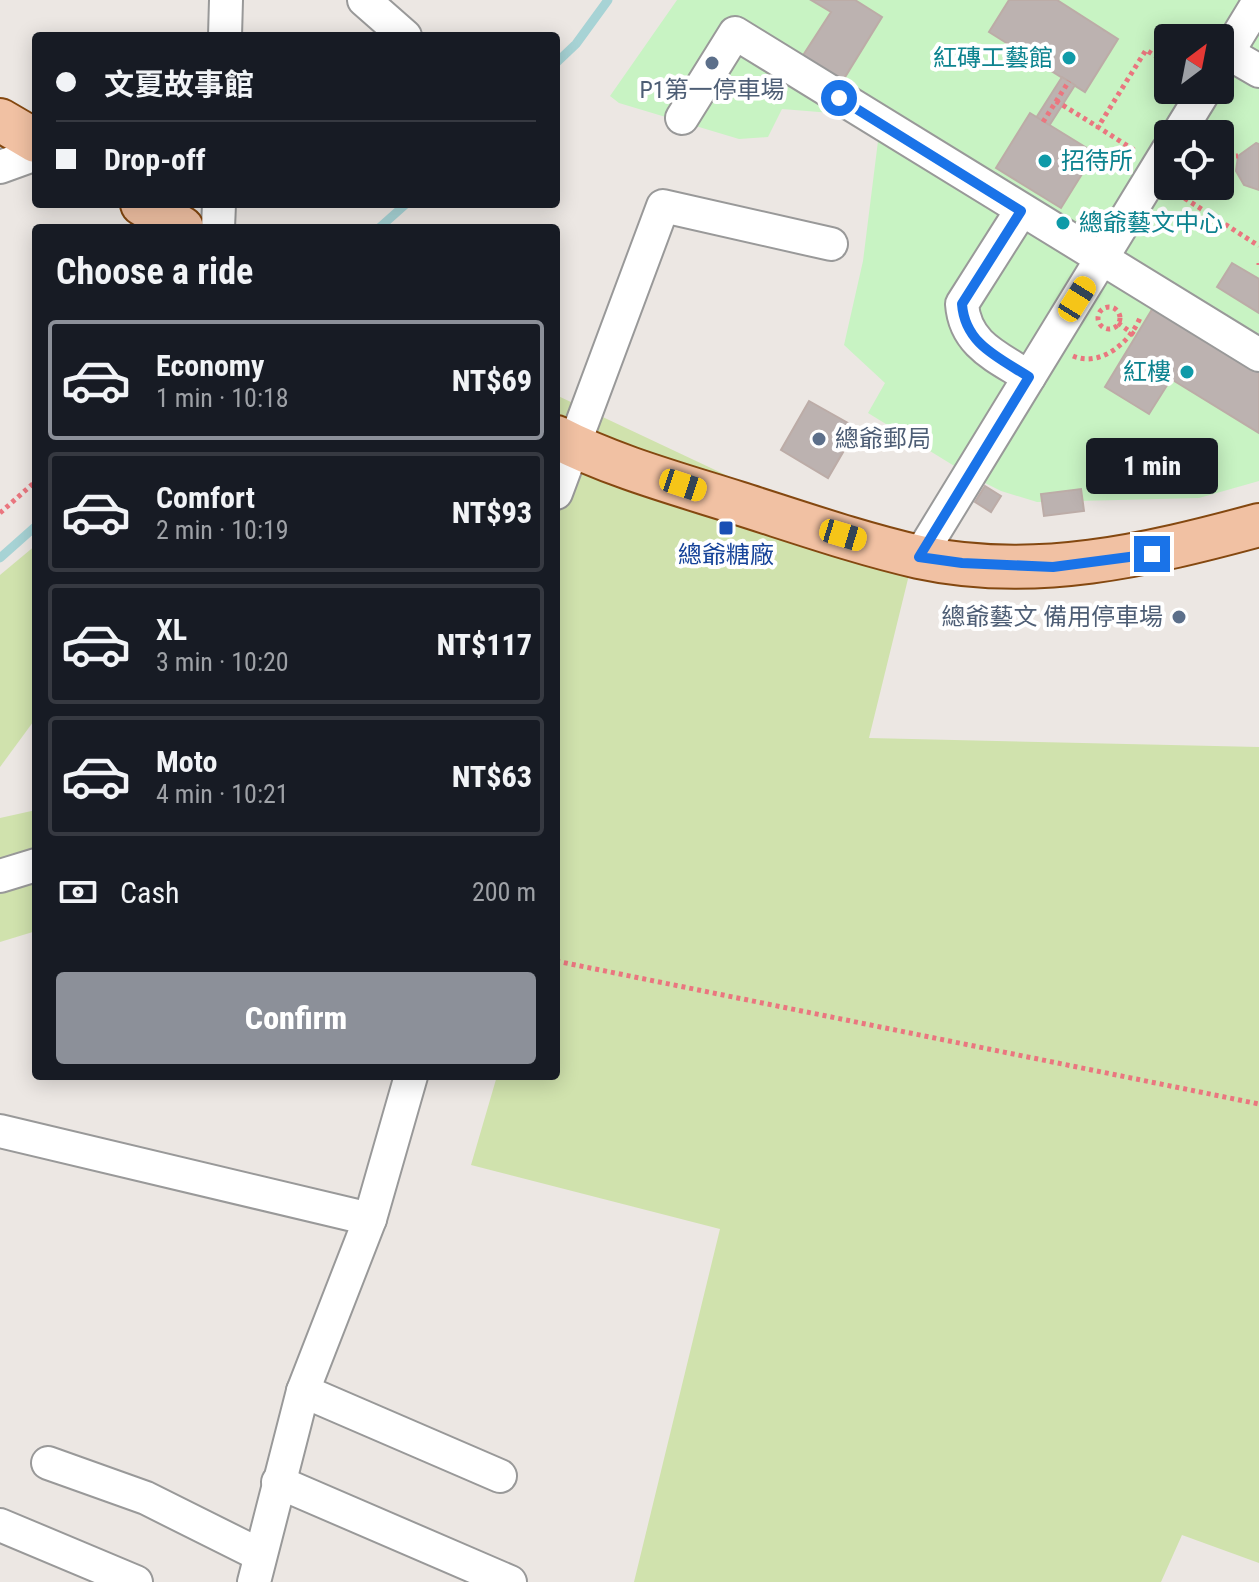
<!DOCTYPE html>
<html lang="en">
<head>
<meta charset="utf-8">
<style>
	:root { --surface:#171b24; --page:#242831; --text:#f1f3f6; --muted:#9ea1a6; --line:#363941; --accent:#8c9099 }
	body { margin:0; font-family:"Roboto Condensed","Noto Sans TC",sans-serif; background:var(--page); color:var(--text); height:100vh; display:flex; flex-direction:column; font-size:30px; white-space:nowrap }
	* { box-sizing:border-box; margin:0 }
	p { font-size:26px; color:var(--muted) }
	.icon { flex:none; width:44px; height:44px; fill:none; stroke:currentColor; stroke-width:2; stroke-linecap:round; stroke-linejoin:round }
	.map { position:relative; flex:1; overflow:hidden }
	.side { position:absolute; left:32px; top:224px; width:528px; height:856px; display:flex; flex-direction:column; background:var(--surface); border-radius:8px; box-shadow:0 4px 20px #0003 }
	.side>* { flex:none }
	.top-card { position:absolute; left:32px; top:32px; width:528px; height:176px; border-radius:8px; box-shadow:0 4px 20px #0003; display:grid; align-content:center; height:176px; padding:0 24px; background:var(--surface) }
	.needle { width:52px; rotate:32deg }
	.controls { position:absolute; left:1154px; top:24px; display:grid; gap:16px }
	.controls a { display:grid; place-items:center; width:80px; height:80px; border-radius:8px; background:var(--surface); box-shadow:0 4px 20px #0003; font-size:40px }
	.end { position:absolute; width:36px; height:36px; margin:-18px; border:10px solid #1a73e8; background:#fff; box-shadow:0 0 0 4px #fff }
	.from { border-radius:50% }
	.bubble { position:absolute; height:56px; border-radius:8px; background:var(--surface); box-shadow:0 4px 20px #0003; font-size:26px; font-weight:800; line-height:56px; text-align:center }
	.car { position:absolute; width:24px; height:48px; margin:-24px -12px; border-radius:10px; box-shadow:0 0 6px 2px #0007; background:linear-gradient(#f5c518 24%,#345 0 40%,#f5c518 0 76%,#345 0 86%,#f5c518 0) }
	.top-card b { display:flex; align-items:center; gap:28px; height:76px; font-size:30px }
	.top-card b+b { border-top:2px solid var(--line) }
	.top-card i { width:20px; height:20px; background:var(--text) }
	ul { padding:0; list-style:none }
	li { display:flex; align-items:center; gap:24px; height:120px; margin:0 16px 12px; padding:0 8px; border:4px solid var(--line); border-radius:8px }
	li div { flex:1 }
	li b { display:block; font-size:30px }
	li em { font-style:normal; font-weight:800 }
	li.on { border-color:var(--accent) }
	li>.icon { width:72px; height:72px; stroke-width:1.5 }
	h2 { padding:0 24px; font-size:36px; line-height:96px }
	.pay { display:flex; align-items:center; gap:20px; height:88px; padding:0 24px; font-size:30px }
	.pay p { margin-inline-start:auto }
	.button { display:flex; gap:16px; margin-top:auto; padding:16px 24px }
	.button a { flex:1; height:92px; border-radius:8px; background:var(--accent); color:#fff; font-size:32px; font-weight:800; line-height:92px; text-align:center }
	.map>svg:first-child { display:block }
	.grass { fill:#d0e2ad }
	.park { fill:#c8f3c3; fill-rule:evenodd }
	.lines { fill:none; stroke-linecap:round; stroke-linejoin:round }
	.stream { stroke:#a7d3d5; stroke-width:9 }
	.building { fill:#bcb2b0; stroke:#bcaca7; stroke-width:2 }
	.minor-casing { stroke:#999; stroke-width:36 }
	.major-casing { stroke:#844810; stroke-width:46 }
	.path { stroke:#ea767f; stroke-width:5; stroke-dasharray:4 4; stroke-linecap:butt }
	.minor { stroke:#fff; stroke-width:32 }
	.major { stroke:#f1c1a3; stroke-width:42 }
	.route { stroke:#1a73e8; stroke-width:10 }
	.culture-dot { fill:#0f9aa8; stroke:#fff; stroke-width:3 }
	.service-dot { fill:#5c6f8a; stroke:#fff; stroke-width:3 }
	.transit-dot { fill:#1a4fb4; stroke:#fff; stroke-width:3 }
	.labels { text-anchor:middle; stroke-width:8; stroke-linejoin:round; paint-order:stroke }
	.culture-label { font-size:24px; fill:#0d838f; stroke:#fff; text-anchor:end }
	.service-label { font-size:24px; fill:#4e5e75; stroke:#fff }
	.transit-label { font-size:24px; fill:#164399; stroke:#fff }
</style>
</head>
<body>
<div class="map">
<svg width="1259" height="1582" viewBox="0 0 1259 1582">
	<rect width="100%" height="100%" fill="#ece7e3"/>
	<g class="grass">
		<path d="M 556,395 L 777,499 L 919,534 L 869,738 L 1259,747 L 1259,1563 L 1182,1535 L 1161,1582 L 634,1582 L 720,1229 L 471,1165 L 497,1076 L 556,1076 Z"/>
		<path d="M 36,545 L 36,718 L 0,767 L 0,575 Z"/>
		<path d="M 36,810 L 36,931 L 0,942 L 0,818 Z"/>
	</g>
	<path class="park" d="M 677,0 L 1259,0 L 1259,481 L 1199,498 L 1037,502 L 1001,491 L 969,475 L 868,413 L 885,383 L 844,345 L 863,261 L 881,117 L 782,109 L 768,137 L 739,139 L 619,103 L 610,96 ZM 1168,38 L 1220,38 L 1220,90 L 1168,90 ZM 1168,134 L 1220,134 L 1220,186 L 1168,186 Z"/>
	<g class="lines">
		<g class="stream">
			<path d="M 556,63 L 576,44 L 608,0"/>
			<path d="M 379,228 L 406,204"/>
			<path d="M 0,558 L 36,526"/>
		</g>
	</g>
	<g class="building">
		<path d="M 811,0 L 855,0 L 882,17 L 842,82 L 802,57 L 831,12 Z"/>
		<path d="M 1009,0 L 1057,0 L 1118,39 L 1085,92 L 989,32 Z"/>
		<path d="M 1062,77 L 1075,85 L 1049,126 L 1036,118 Z"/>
		<path d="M 1030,113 L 1095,153 L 1061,208 L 996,168 Z"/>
		<path d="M 1256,143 L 1259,144 L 1259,190 L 1244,185 L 1236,171 L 1238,156 Z"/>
		<path d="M 1232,263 L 1259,279 L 1259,313 L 1217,287 Z"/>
		<path d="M 1159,298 L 1259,365 L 1259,433 L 1171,379 L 1149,414 L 1105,387 Z"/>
		<path d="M 809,401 L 857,428 L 828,478 L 781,450 Z"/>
		<path d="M 985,486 L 1001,496 L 991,512 L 975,502 Z"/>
		<path d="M 1081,489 L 1084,511 L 1044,516 L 1041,494 Z"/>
	</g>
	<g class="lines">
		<g class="minor-casing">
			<g id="minor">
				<path d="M 364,0 L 405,36"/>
				<path d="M 225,36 L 226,0"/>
				<path d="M 1228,53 L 1259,71"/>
				<path d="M 1220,65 L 1259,1"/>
				<path d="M 682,118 L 735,33 L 1259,355"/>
				<path d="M 1178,134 L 1205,90"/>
				<path d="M 0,167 L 36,154"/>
				<path d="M 1021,211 L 962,304 C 965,345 998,357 1029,377"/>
				<path d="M 218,228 L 219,204"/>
				<path d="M 556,493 L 663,206 L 831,244"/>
				<path d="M 919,557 L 1168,150"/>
				<path d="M 0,876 L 36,865"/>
				<path d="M 0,1131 L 370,1219"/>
				<path d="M 303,1391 L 500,1476"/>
				<path d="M 48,1463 L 146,1498 L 260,1555"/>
				<path d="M 278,1482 L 510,1582"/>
				<path d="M 0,1525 L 136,1582"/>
				<path d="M 254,1582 L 303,1391 L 370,1219 L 411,1076"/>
			</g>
		</g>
		<g class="major-casing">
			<g id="major">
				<path d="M 0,120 L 36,141"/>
				<path d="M 142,204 L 182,228"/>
				<path d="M 556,437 C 612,466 678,484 738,503 C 798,522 858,543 919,557 C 1034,582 1148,555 1259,525"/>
			</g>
		</g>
		<g class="path">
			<path d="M 1056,101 L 1098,127"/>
			<path d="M 1043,122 L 1069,81"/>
			<path d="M 1134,150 L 1098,127 L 1146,50 L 1168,64"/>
			<path d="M 1220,157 L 1238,156"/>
			<path d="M 1178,194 L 1259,246"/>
			<path d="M 1259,263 L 1259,265"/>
			<circle cx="1109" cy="318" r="11"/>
			<path d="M 1118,323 L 1136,336"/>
			<path d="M 1073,356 C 1101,368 1132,341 1141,315"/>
			<path d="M 0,513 L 36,481"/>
			<path d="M 556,961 L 1259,1104"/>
		</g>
		<use href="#minor" class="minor"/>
		<use href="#major" class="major"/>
	</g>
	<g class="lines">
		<path class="route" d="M 839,98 L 1021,211 L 962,304 C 965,344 998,357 1029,377 L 919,557 L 962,563 L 1053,567 L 1152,554"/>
	</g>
	<g class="culture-dot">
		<circle cx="1069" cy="58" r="8"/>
		<circle cx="1045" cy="161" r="8"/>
		<circle cx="1063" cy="223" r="8"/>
		<circle cx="1187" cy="372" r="8"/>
	</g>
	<g class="service-dot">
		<circle cx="712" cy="63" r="8"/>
		<circle cx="819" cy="439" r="8"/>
		<circle cx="1179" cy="617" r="8"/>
	</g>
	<rect class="transit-dot" x="718" y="520" width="16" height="16" rx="4"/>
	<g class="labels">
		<g class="culture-label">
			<text x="1053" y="66">紅磚工藝館</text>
			<text x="1061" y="169" text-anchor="start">招待所</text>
			<text x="1079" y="231" text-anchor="start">總爺藝文中心</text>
			<text x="1171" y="380">紅樓</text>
		</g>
		<g class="service-label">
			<text x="712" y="98">P1第一停車場</text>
			<text x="835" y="447" text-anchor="start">總爺郵局</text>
			<text x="1163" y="625" text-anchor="end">總爺藝文 備用停車場</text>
		</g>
		<g class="transit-label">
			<text x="726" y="563">總爺糖廠</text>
		</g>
	</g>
</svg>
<div class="controls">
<a><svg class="needle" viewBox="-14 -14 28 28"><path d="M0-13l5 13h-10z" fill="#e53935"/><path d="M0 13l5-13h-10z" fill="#9ea1a6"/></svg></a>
<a><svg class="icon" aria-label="locate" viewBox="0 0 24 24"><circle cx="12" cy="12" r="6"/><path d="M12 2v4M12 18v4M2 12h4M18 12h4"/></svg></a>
</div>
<i class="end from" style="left:839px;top:98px"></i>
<i class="end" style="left:1152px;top:554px"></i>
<div class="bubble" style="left:1086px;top:438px;width:132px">1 min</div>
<i class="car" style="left:1077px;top:299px;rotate:32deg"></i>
<i class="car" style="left:683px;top:485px;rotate:108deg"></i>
<i class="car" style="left:843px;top:535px;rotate:107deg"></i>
<div class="top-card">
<b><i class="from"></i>文夏故事館</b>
<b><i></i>Drop-off</b>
</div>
<section class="side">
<h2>Choose a ride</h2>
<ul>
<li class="on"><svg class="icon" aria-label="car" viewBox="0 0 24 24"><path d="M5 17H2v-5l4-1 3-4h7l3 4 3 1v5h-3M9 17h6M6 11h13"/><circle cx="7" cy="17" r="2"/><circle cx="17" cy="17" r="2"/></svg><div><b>Economy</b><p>1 min · 10:18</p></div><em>NT$69</em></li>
<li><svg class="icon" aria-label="car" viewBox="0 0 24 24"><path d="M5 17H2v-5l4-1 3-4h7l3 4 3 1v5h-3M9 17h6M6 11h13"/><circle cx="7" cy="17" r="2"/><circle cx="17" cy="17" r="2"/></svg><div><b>Comfort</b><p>2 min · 10:19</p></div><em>NT$93</em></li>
<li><svg class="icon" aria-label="car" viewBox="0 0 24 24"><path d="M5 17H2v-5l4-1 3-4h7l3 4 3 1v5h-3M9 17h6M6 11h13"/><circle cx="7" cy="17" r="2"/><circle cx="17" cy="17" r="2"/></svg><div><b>XL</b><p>3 min · 10:20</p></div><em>NT$117</em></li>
<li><svg class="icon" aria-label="car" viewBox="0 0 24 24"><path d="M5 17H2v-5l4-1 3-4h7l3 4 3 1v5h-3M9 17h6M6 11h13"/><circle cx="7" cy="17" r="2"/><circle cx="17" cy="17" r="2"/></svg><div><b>Moto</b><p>4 min · 10:21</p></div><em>NT$63</em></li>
</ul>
<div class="pay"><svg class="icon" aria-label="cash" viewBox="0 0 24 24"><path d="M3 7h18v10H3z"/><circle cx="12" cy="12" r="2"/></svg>Cash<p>200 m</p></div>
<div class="button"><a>Confirm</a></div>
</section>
</div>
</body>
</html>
